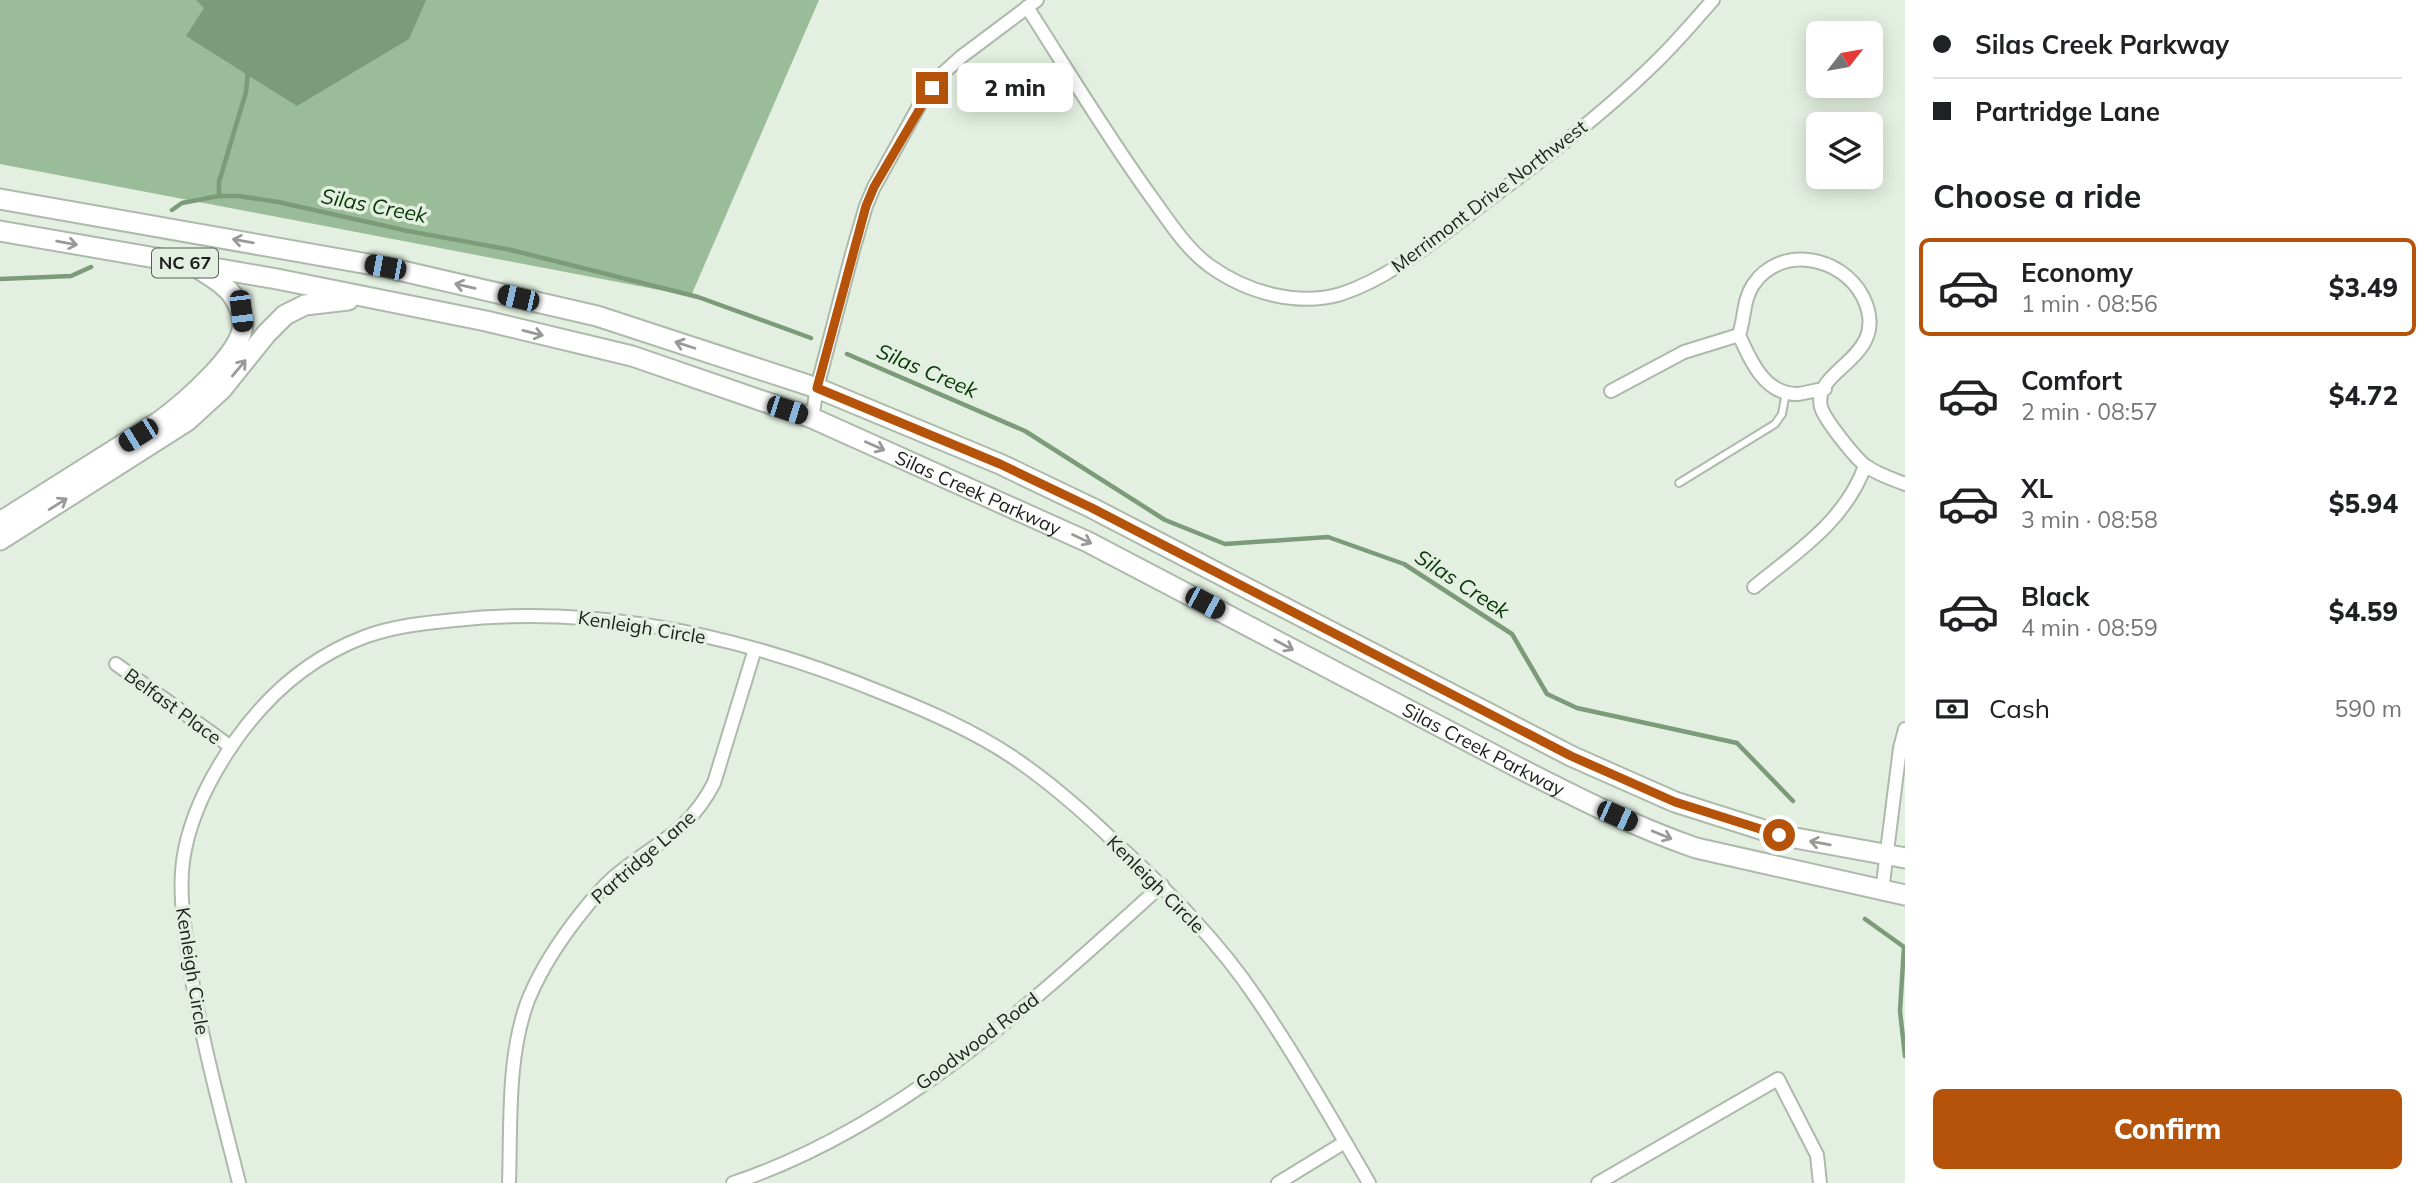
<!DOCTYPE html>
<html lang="en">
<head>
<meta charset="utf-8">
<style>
	:root { --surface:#fff; --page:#f6f6f6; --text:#202124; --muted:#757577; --line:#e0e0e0; --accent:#b45309 }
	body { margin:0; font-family:Mulish,sans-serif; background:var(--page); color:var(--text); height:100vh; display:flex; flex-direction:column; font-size:26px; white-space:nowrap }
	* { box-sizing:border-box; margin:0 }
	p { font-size:23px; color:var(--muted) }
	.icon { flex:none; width:38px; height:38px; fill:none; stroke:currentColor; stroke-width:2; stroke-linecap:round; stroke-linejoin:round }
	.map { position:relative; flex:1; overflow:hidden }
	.sheet { display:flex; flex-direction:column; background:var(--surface); width:525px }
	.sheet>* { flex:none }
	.guide { display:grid; align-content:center; height:154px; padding:0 28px; background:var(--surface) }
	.needle { width:46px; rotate:59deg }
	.tools { position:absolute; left:1806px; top:21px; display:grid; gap:14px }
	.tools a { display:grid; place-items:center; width:77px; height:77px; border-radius:10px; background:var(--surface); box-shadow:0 4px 18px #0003; font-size:35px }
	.end { position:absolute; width:32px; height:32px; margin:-16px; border:9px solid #b45309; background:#fff; box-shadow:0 0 0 4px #fff }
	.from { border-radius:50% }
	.bubble { position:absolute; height:49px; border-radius:10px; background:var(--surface); box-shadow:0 4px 18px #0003; font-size:23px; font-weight:800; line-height:49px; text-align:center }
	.car { position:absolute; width:21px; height:42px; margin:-21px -10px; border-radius:9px; box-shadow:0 0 5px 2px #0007; background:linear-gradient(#222 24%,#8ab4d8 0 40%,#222 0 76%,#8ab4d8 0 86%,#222 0) }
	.guide b { display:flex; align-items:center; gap:24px; height:66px; font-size:26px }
	.guide b+b { border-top:2px solid var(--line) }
	.guide i { width:18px; height:18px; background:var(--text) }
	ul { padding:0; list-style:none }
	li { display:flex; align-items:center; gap:21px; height:98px; margin:0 14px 10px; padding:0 14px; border:4px solid transparent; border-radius:10px }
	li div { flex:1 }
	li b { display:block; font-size:26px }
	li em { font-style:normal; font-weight:800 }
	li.on { border-color:var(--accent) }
	li>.icon { width:63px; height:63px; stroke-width:1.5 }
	h2 { padding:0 28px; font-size:32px; line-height:84px }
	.pay { display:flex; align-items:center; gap:18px; height:77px; padding:0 28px; font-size:26px }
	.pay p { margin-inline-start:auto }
	.action { display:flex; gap:14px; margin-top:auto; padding:14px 28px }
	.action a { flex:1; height:80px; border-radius:10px; background:var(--accent); color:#fff; font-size:28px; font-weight:800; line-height:80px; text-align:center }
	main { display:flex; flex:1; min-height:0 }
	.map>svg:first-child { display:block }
	.forest { fill:#9bbc98 }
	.water { fill:#7c9b78 }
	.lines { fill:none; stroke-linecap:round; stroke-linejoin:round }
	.stream { stroke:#7c9b78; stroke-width:4.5 }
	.lane-casing { stroke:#adbaab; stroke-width:10 }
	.street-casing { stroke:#adbaab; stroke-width:16 }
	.primary-casing { stroke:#adbaab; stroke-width:23 }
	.lane { stroke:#fff; stroke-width:6 }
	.street { stroke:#fff; stroke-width:12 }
	.primary { stroke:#fff; stroke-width:19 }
	.oneway { stroke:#989a98 }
	.route { stroke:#b45309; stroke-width:9 }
	.labels { text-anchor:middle; stroke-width:7; stroke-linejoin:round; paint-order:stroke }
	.shield { fill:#e3f0e1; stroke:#575e56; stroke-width:2 }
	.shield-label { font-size:18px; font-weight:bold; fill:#1b1f1a }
	.street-label { font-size:19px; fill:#1b1f1a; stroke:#e3f0e1 }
	.water-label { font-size:21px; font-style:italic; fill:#053604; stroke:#e3f0e1 }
</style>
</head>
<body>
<main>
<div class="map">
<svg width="1905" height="1183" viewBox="0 0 1905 1183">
	<rect width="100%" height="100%" fill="#e3f0e1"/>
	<path class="forest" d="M 0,0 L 819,0 L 691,296 L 0,164 Z"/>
	<path class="water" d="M 196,0 L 426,0 L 409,39 L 297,106 L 186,36 L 204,8 Z"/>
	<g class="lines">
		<g class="stream">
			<path d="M 219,196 L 219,182 L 246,92 L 248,72"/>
			<path d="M 172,210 L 182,203 L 219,196 L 239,196 L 278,202 L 408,231 L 511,250 L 698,297 L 811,338"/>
			<path d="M 0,279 L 71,276 L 91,267"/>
			<path d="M 847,354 L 1025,431 L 1165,520 L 1225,544 L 1328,537 L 1404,564 L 1512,634 L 1547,694 L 1577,708 L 1737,743 L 1793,801"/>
			<path d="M 1865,919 L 1904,947"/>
			<path d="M 1904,947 L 1900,1011 L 1905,1056"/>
		</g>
		<g class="lane-casing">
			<path id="lane" d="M 1679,483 L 1775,424 L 1782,414 L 1786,392"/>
		</g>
		<g class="street-casing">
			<g id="street">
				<path d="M 1027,7 C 1068,71 1107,136 1152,198 C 1169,221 1186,249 1210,266 C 1246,292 1297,307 1341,294 C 1390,278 1434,241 1475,210 C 1537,164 1600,117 1655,63 C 1676,43 1694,21 1713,0"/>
				<path d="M 1825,389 C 1816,390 1806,393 1798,394 C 1765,395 1750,360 1739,335 C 1745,317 1743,300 1753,285 C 1780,244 1842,256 1863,297 C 1893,358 1811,368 1821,407 C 1824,419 1856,459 1866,466 C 1877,474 1892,479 1905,484"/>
				<path d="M 1611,391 L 1684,352 L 1739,335"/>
				<path d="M 812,418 L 817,388 L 852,254 L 866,206 L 874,187 L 923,99 L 940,76 L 961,57 L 1037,0"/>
				<path d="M 1754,587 C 1798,551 1845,521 1865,466"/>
				<path d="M 116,664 L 231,747"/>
				<path d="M 1882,891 L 1900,748 L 1905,729"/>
				<path d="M 239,1183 C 220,1107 199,1032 188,954 C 184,923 179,892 183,861 C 189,818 210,777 235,741 C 268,694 309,658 364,637 C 394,626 424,623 455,620 C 601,604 750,638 885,694 C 928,711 972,730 1011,756 C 1050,782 1085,813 1119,846 C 1169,892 1219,942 1257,999 C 1297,1058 1333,1121 1369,1183"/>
				<path d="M 509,1183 C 511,1124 507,1059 527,1003 C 537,977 553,951 569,929 C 583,910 597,892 614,877 C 655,842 687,835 714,783 L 755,649"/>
				<path d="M 733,1183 C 901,1127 1033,1001 1162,885"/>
				<path d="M 1278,1183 L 1345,1142"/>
				<path d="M 1598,1183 L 1778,1079 L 1817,1155 L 1820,1183"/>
			</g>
		</g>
		<g class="primary-casing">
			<g id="primary">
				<path d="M 0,199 L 385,267 L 597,316 L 817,388 L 1000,464 L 1092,508 L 1571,756 L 1675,802 L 1779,835 L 1905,858"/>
				<path id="s1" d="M 0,231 L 277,279 L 486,321 L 632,356 L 812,418 L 1088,542 L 1521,769 C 1578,798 1635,827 1696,848 L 1905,895"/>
				<path d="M 0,522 L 160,421 C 183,404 242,354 243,324 C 243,315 239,306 235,299 C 227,285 211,277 198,268"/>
				<path d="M 0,540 L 187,421 L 222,389 L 267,333 L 285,315 L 305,305 L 348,300"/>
			</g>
		</g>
		<use href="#lane" class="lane"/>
		<use href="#street" class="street"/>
		<use href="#primary" class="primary"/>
	</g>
	<defs><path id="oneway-shaft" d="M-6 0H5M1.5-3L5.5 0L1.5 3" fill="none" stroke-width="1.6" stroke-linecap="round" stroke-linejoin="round" transform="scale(1.75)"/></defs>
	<g class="oneway">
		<use href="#oneway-shaft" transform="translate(243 241) rotate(-170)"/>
		<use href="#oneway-shaft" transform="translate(67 243) rotate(10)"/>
		<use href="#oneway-shaft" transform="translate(465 286) rotate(-167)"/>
		<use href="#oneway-shaft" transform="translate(533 333) rotate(14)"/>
		<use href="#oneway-shaft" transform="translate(685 345) rotate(-162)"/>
		<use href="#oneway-shaft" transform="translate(239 368) rotate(-50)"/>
		<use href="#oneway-shaft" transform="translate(875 446) rotate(24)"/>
		<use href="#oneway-shaft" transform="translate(58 504) rotate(-32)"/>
		<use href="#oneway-shaft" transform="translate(1082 539) rotate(25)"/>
		<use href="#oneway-shaft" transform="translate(1284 645) rotate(28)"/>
		<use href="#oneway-shaft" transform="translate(1662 835) rotate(22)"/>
		<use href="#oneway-shaft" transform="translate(1820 843) rotate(-170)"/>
	</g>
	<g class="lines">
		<path class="route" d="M 932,88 L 874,187 L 866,206 L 817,388 L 1000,464 L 1092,508 L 1571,756 L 1675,802 L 1779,835"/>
	</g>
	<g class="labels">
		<rect class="shield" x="152" y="248.5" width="66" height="29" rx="5"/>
		<g class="shield-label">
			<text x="185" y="269">NC 67</text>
		</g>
		<g class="street-label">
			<text transform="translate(1489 196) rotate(-37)" y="7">Merrimont Drive Northwest</text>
			<text dy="7" stroke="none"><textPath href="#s1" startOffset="1017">Silas Creek Parkway</textPath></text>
			<text transform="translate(642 627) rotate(9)" y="7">Kenleigh Circle</text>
			<text transform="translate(173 706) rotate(36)" y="7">Belfast Place</text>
			<text dy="7" stroke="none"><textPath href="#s1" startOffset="1584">Silas Creek Parkway</textPath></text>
			<text transform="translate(643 857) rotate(-41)" y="7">Partridge Lane</text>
			<text transform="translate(1156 884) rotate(45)" y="7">Kenleigh Circle</text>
			<text transform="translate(193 971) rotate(81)" y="7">Kenleigh Circle</text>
			<text transform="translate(977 1041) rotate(-37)" y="7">Goodwood Road</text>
		</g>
		<g class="water-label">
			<text transform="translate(374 206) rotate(11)" y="7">Silas Creek</text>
			<text transform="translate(927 371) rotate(23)" y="7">Silas Creek</text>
			<text transform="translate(1462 584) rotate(33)" y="7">Silas Creek</text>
		</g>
	</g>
</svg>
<div class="tools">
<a><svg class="needle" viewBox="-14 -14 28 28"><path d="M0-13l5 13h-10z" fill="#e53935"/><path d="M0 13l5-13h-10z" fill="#757577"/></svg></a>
<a><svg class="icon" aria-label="layers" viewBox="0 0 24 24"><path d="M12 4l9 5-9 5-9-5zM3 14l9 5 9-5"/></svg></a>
</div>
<i class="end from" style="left:1779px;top:835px"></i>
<i class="end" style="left:932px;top:88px"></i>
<div class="bubble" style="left:957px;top:63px;width:116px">2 min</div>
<i class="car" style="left:385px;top:267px;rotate:281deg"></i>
<i class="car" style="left:518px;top:298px;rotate:283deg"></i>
<i class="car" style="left:241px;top:311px;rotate:173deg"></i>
<i class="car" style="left:787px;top:410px;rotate:108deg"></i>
<i class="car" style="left:138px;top:435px;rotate:238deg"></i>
<i class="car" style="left:1205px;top:603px;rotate:118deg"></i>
<i class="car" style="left:1617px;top:816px;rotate:114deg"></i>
</div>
<section class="sheet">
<div class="guide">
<b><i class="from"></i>Silas Creek Parkway</b>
<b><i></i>Partridge Lane</b>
</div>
<h2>Choose a ride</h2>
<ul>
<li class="on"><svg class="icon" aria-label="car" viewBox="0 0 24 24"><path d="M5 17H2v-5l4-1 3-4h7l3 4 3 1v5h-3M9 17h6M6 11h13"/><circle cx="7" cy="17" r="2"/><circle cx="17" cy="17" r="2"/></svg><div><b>Economy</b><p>1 min · 08:56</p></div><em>$3.49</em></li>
<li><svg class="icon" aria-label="car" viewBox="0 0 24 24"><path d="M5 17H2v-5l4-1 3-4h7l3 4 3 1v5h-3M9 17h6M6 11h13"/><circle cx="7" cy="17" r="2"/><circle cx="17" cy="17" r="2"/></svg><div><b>Comfort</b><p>2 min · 08:57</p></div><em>$4.72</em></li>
<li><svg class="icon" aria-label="car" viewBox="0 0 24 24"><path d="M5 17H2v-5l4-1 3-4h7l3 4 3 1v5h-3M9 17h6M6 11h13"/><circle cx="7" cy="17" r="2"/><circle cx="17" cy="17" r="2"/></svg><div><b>XL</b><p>3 min · 08:58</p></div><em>$5.94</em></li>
<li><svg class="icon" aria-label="car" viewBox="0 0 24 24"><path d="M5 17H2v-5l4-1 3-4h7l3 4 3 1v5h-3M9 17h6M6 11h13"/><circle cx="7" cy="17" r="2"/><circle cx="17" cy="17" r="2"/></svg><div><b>Black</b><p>4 min · 08:59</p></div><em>$4.59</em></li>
</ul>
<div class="pay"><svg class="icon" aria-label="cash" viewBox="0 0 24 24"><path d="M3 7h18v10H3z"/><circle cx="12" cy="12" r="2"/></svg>Cash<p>590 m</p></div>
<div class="action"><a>Confirm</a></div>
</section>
</main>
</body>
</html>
